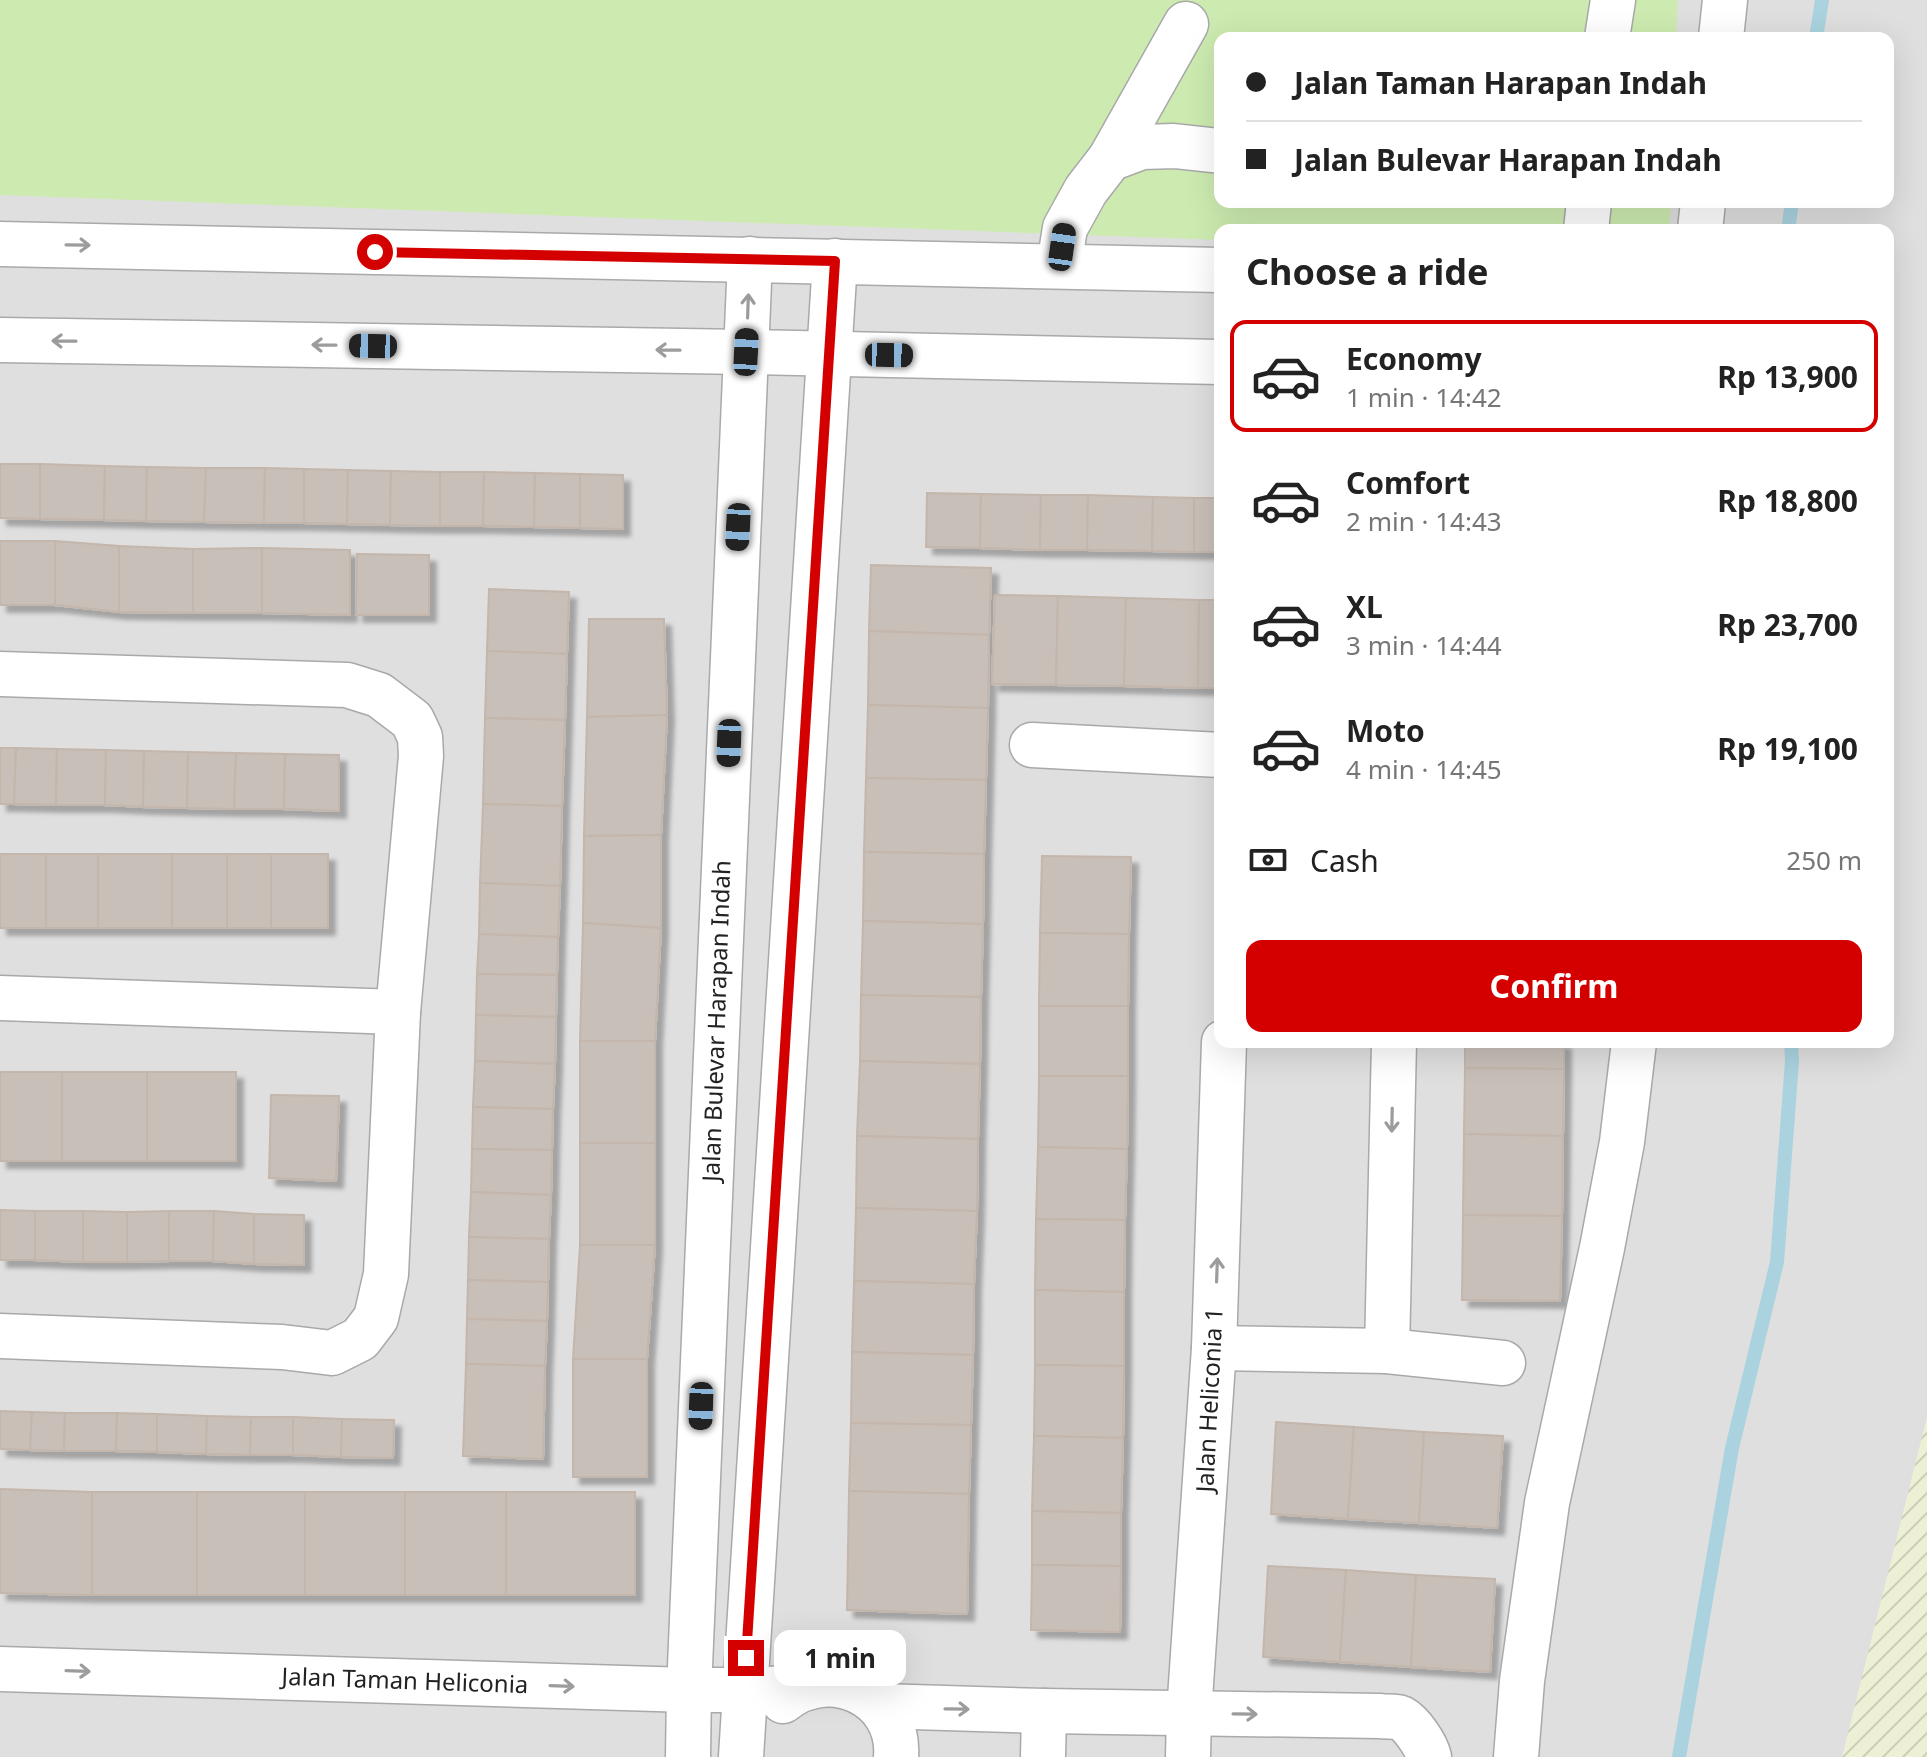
<!DOCTYPE html>
<html lang="en">
<head>
<meta charset="utf-8">
<style>
	:root { --surface:#fff; --page:#f2f2f2; --text:#222; --muted:#767676; --line:#e0e0e0; --accent:#d40000 }
	body { margin:0; font-family:"Noto Sans",sans-serif; background:var(--page); color:var(--text); height:100vh; display:flex; flex-direction:column; font-size:30px; white-space:nowrap }
	* { box-sizing:border-box; margin:0 }
	p { font-size:26px; color:var(--muted) }
	.icon { flex:none; width:44px; height:44px; fill:none; stroke:currentColor; stroke-width:2; stroke-linecap:round; stroke-linejoin:round }
	.map { position:relative; flex:1; overflow:hidden }
	.side { position:absolute; left:1214px; top:224px; width:680px; height:824px; display:flex; flex-direction:column; background:var(--surface); border-radius:16px; box-shadow:0 8px 32px #0002 }
	.side>* { flex:none }
	.guide { position:absolute; left:1214px; top:32px; width:680px; height:176px; border-radius:16px; box-shadow:0 8px 32px #0002; display:grid; align-content:center; height:176px; padding:0 32px; background:var(--surface) }
	.end { position:absolute; width:36px; height:36px; margin:-18px; border:10px solid #d40000; background:#fff; box-shadow:0 0 0 4px #fff }
	.from { border-radius:50% }
	.bubble { position:absolute; height:56px; border-radius:16px; background:var(--surface); box-shadow:0 8px 32px #0002; font-size:26px; font-weight:700; line-height:56px; text-align:center }
	.car { position:absolute; width:24px; height:48px; margin:-24px -12px; border-radius:10px; box-shadow:0 0 6px 2px #0007; background:linear-gradient(#222 24%,#8ab4d8 0 40%,#222 0 76%,#8ab4d8 0 86%,#222 0) }
	.guide b { display:flex; align-items:center; gap:28px; height:76px; font-size:30px }
	.guide b+b { border-top:2px solid var(--line) }
	.guide i { width:20px; height:20px; background:var(--text) }
	ul { padding:0; list-style:none }
	li { display:flex; align-items:center; gap:24px; height:112px; margin:0 16px 12px; padding:0 16px; border:4px solid transparent; border-radius:16px }
	li div { flex:1 }
	li b { display:block; font-size:30px }
	li em { font-style:normal; font-weight:700 }
	li.current { border-color:var(--accent) }
	li>.icon { width:72px; height:72px; stroke-width:1.5 }
	h2 { padding:0 32px; font-size:36px; line-height:96px }
	.pay { display:flex; align-items:center; gap:20px; height:88px; padding:0 32px; font-size:30px }
	.pay p { margin-inline-start:auto }
	.cta { display:flex; gap:16px; margin-top:auto; padding:16px 32px }
	.cta a { flex:1; height:92px; border-radius:16px; background:var(--accent); color:#fff; font-size:32px; font-weight:700; line-height:92px; text-align:center }
	.map>svg:first-child { display:block }
	.residential { fill:#e0dfdf; fill-rule:evenodd }
	.farmland { fill:url(#farmland-furrows) }
	.grass { fill:#cdebb0 }
	.lines { fill:none; stroke-linecap:round; stroke-linejoin:round }
	.stream { stroke:#aad3df; stroke-width:14 }
	.building { fill:#c7bfb8; stroke:#c4b6ab; stroke-width:2; filter:url(#shadow) }
	.minor-casing { stroke:#a9a9a9; stroke-width:47 }
	.minor { stroke:#fff; stroke-width:44 }
	.oneway { stroke:#9c9c9c }
	.route { stroke:#d40000; stroke-width:10 }
	.labels { text-anchor:middle; stroke-width:6; stroke-linejoin:round; paint-order:stroke }
	.street-label { font-size:24px; fill:#222; stroke:#fff }
</style>
</head>
<body>
<div class="map">
<svg width="1927" height="1757" viewBox="0 0 1927 1757">
	<defs>
		<pattern id="farmland-furrows" width="10" height="10" patternUnits="userSpaceOnUse" patternTransform="scale(2)"><rect width="10" height="10" fill="#eef0d5"/><path d="M-1 1l2-2M0 10L10 0M9 11l2-2" fill="none" stroke="#ccceb7"/></pattern>
		<filter id="shadow"><feDropShadow dx="7" dy="7" stdDeviation="2" flood-color="#0004"/></filter>
	</defs>
	<rect width="100%" height="100%" fill="#f2efe9"/>
	<path class="residential" d="M 0,0 L 1927,0 L 1927,1757 L 0,1757 ZM 1220,38 L 1888,38 L 1888,202 L 1220,202 ZM 1220,230 L 1888,230 L 1888,1042 L 1220,1042 Z"/>
	<path class="farmland" d="M 1927,1417 L 1927,1757 L 1842,1757 Z"/>
	<path class="grass" d="M 0,0 L 1678,0 L 1676,38 L 1220,38 L 1220,202 L 1671,202 L 1669,230 L 1220,230 L 1220,240 L 0,195 Z"/>
	<g class="lines">
		<g class="stream">
			<path d="M 1816,38 L 1822,0"/>
			<path d="M 1788,230 L 1792,202"/>
			<path d="M 1679,1757 L 1732,1448 L 1777,1262 L 1792,1061 L 1791,1042"/>
		</g>
	</g>
	<g class="building">
		<path d="M 0,464 L 40,464 L 40,519 L 0,518 Z"/>
		<path d="M 40,464 L 105,466 L 104,520 L 40,519 Z"/>
		<path d="M 105,466 L 147,467 L 146,521 L 104,520 Z"/>
		<path d="M 147,467 L 206,468 L 204,522 L 146,521 Z"/>
		<path d="M 206,468 L 265,468 L 264,523 L 204,522 Z"/>
		<path d="M 265,468 L 304,469 L 304,523 L 264,523 Z"/>
		<path d="M 304,469 L 348,470 L 347,524 L 304,523 Z"/>
		<path d="M 348,470 L 391,471 L 390,525 L 347,524 Z"/>
		<path d="M 391,471 L 440,472 L 440,526 L 390,525 Z"/>
		<path d="M 440,472 L 484,472 L 483,526 L 440,526 Z"/>
		<path d="M 484,472 L 535,473 L 534,527 L 483,526 Z"/>
		<path d="M 535,473 L 580,474 L 580,528 L 534,527 Z"/>
		<path d="M 580,474 L 623,475 L 623,529 L 580,528 Z"/>
		<path d="M 927,493 L 981,494 L 980,548 L 926,547 Z"/>
		<path d="M 981,494 L 1041,495 L 1040,550 L 980,548 Z"/>
		<path d="M 1041,495 L 1088,495 L 1087,550 L 1040,550 Z"/>
		<path d="M 1088,495 L 1153,497 L 1152,551 L 1087,550 Z"/>
		<path d="M 1153,497 L 1194,498 L 1194,552 L 1152,551 Z"/>
		<rect x="1194" y="498" width="26" height="54"/>
		<rect x="0" y="541" width="55" height="64"/>
		<path d="M 55,541 L 119,546 L 119,612 L 55,605 Z"/>
		<path d="M 119,546 L 193,549 L 193,613 L 119,612 Z"/>
		<path d="M 262,548 L 350,550 L 350,615 L 262,613 Z"/>
		<path d="M 262,548 L 262,613 L 193,613 L 193,549 Z"/>
		<path d="M 357,554 L 429,555 L 429,615 L 356,615 Z"/>
		<path d="M 871,565 L 991,568 L 989,635 L 869,631 Z"/>
		<path d="M 489,589 L 569,592 L 567,654 L 487,651 Z"/>
		<path d="M 995,595 L 1058,596 L 1056,685 L 992,684 Z"/>
		<path d="M 1058,596 L 1126,598 L 1124,686 L 1056,685 Z"/>
		<path d="M 1126,598 L 1199,600 L 1198,688 L 1124,686 Z"/>
		<path d="M 1199,600 L 1220,600 L 1220,688 L 1198,688 Z"/>
		<path d="M 589,619 L 664,619 L 667,715 L 587,717 Z"/>
		<path d="M 869,631 L 989,635 L 988,708 L 868,705 Z"/>
		<path d="M 487,651 L 567,654 L 565,720 L 485,718 Z"/>
		<path d="M 868,705 L 988,708 L 986,780 L 866,778 Z"/>
		<path d="M 667,715 L 661,835 L 584,836 L 587,717 Z"/>
		<path d="M 485,718 L 565,720 L 562,806 L 483,804 Z"/>
		<path d="M 0,748 L 16,748 L 14,804 L 0,804 Z"/>
		<path d="M 16,748 L 57,749 L 56,805 L 14,804 Z"/>
		<path d="M 57,749 L 106,750 L 105,805 L 56,805 Z"/>
		<path d="M 106,750 L 144,751 L 143,807 L 105,805 Z"/>
		<path d="M 144,751 L 188,752 L 187,808 L 143,807 Z"/>
		<path d="M 188,752 L 236,753 L 234,809 L 187,808 Z"/>
		<path d="M 236,753 L 285,754 L 284,809 L 234,809 Z"/>
		<path d="M 285,754 L 339,755 L 339,811 L 284,809 Z"/>
		<path d="M 866,778 L 986,780 L 984,854 L 864,852 Z"/>
		<path d="M 483,804 L 562,806 L 560,886 L 480,883 Z"/>
		<path d="M 661,835 L 661,928 L 583,923 L 584,836 Z"/>
		<path d="M 864,852 L 984,854 L 983,924 L 863,921 Z"/>
		<rect x="0" y="854" width="46" height="74"/>
		<rect x="46" y="854" width="52" height="74"/>
		<rect x="98" y="854" width="74" height="74"/>
		<rect x="172" y="854" width="55" height="74"/>
		<rect x="227" y="854" width="44" height="74"/>
		<rect x="271" y="854" width="57" height="74"/>
		<path d="M 1042,856 L 1131,857 L 1129,934 L 1040,933 Z"/>
		<path d="M 480,883 L 560,886 L 558,937 L 479,934 Z"/>
		<path d="M 863,921 L 983,924 L 981,997 L 861,995 Z"/>
		<path d="M 583,923 L 661,928 L 655,1041 L 580,1041 Z"/>
		<path d="M 1040,933 L 1129,934 L 1128,1006 L 1039,1006 Z"/>
		<path d="M 479,934 L 558,937 L 557,975 L 477,974 Z"/>
		<path d="M 477,974 L 557,975 L 556,1017 L 476,1015 Z"/>
		<path d="M 861,995 L 981,997 L 980,1064 L 860,1061 Z"/>
		<rect x="1039" y="1006" width="89" height="70"/>
		<path d="M 476,1015 L 556,1017 L 555,1064 L 475,1061 Z"/>
		<rect x="580" y="1041" width="75" height="102"/>
		<path d="M 1465,1042 L 1564,1042 L 1564,1069 L 1465,1068 Z"/>
		<path d="M 475,1061 L 555,1064 L 553,1109 L 473,1107 Z"/>
		<path d="M 860,1061 L 980,1064 L 978,1139 L 857,1136 Z"/>
		<path d="M 1465,1068 L 1564,1069 L 1563,1136 L 1464,1134 Z"/>
		<rect x="0" y="1072" width="62" height="89"/>
		<rect x="62" y="1072" width="85" height="89"/>
		<rect x="147" y="1072" width="89" height="89"/>
		<path d="M 1039,1076 L 1128,1076 L 1127,1149 L 1038,1147 Z"/>
		<path d="M 271,1095 L 339,1096 L 336,1181 L 269,1178 Z"/>
		<path d="M 473,1107 L 553,1109 L 552,1150 L 472,1149 Z"/>
		<path d="M 1464,1134 L 1563,1136 L 1562,1216 L 1463,1215 Z"/>
		<path d="M 857,1136 L 978,1139 L 977,1211 L 856,1208 Z"/>
		<rect x="580" y="1143" width="75" height="102"/>
		<path d="M 1038,1147 L 1127,1149 L 1125,1220 L 1036,1219 Z"/>
		<path d="M 472,1149 L 552,1150 L 551,1195 L 471,1192 Z"/>
		<path d="M 471,1192 L 551,1195 L 549,1239 L 469,1237 Z"/>
		<path d="M 856,1208 L 977,1211 L 974,1284 L 854,1281 Z"/>
		<path d="M 0,1210 L 35,1211 L 35,1260 L 0,1260 Z"/>
		<path d="M 35,1211 L 83,1211 L 83,1262 L 35,1260 Z"/>
		<path d="M 83,1211 L 127,1212 L 127,1262 L 83,1262 Z"/>
		<path d="M 169,1211 L 214,1211 L 213,1261 L 169,1261 Z"/>
		<path d="M 169,1211 L 169,1261 L 127,1262 L 127,1212 Z"/>
		<path d="M 214,1211 L 254,1214 L 254,1264 L 213,1261 Z"/>
		<path d="M 254,1214 L 304,1215 L 304,1265 L 254,1264 Z"/>
		<path d="M 1463,1215 L 1562,1216 L 1560,1301 L 1462,1300 Z"/>
		<path d="M 1036,1219 L 1125,1220 L 1124,1292 L 1035,1290 Z"/>
		<path d="M 469,1237 L 549,1239 L 548,1282 L 468,1280 Z"/>
		<path d="M 580,1245 L 655,1245 L 647,1359 L 573,1359 Z"/>
		<path d="M 468,1280 L 548,1282 L 547,1321 L 467,1319 Z"/>
		<path d="M 854,1281 L 974,1284 L 973,1355 L 852,1352 Z"/>
		<path d="M 1035,1290 L 1124,1292 L 1124,1366 L 1035,1365 Z"/>
		<path d="M 467,1319 L 547,1321 L 545,1366 L 466,1364 Z"/>
		<path d="M 852,1352 L 973,1355 L 971,1425 L 851,1423 Z"/>
		<rect x="573" y="1359" width="74" height="118"/>
		<path d="M 466,1364 L 545,1366 L 543,1459 L 463,1456 Z"/>
		<path d="M 1035,1365 L 1124,1366 L 1123,1438 L 1034,1436 Z"/>
		<path d="M 0,1411 L 32,1412 L 30,1450 L 0,1449 Z"/>
		<path d="M 32,1412 L 65,1413 L 64,1451 L 30,1450 Z"/>
		<path d="M 65,1413 L 117,1413 L 116,1451 L 64,1451 Z"/>
		<path d="M 117,1413 L 157,1414 L 157,1452 L 116,1451 Z"/>
		<path d="M 157,1414 L 207,1416 L 206,1454 L 157,1452 Z"/>
		<path d="M 207,1416 L 251,1417 L 250,1455 L 206,1454 Z"/>
		<path d="M 251,1417 L 293,1417 L 293,1455 L 250,1455 Z"/>
		<path d="M 293,1417 L 342,1419 L 341,1457 L 293,1455 Z"/>
		<path d="M 342,1419 L 394,1420 L 393,1458 L 341,1457 Z"/>
		<path d="M 1276,1422 L 1354,1427 L 1348,1519 L 1271,1514 Z"/>
		<path d="M 851,1423 L 971,1425 L 969,1494 L 849,1491 Z"/>
		<path d="M 1354,1427 L 1424,1432 L 1419,1523 L 1348,1519 Z"/>
		<path d="M 1424,1432 L 1503,1436 L 1497,1528 L 1419,1523 Z"/>
		<path d="M 1034,1436 L 1123,1438 L 1121,1513 L 1032,1511 Z"/>
		<path d="M 0,1489 L 92,1492 L 92,1595 L 0,1593 Z"/>
		<path d="M 849,1491 L 969,1494 L 967,1614 L 847,1610 Z"/>
		<rect x="92" y="1492" width="105" height="103"/>
		<rect x="197" y="1492" width="108" height="103"/>
		<rect x="305" y="1492" width="100" height="103"/>
		<rect x="405" y="1492" width="101" height="103"/>
		<rect x="506" y="1492" width="129" height="103"/>
		<path d="M 1032,1511 L 1121,1513 L 1121,1566 L 1032,1565 Z"/>
		<path d="M 1032,1565 L 1121,1566 L 1120,1632 L 1031,1630 Z"/>
		<path d="M 1268,1566 L 1346,1570 L 1340,1662 L 1263,1657 Z"/>
		<path d="M 1346,1570 L 1416,1575 L 1411,1667 L 1340,1662 Z"/>
		<path d="M 1416,1575 L 1495,1579 L 1490,1672 L 1411,1667 Z"/>
	</g>
	<g class="lines">
		<g class="minor-casing">
			<g id="minor">
				<path d="M 1607,38 L 1613,0"/>
				<path d="M 1721,38 L 1725,0"/>
				<path d="M 1110,159 L 1186,24"/>
				<path d="M 1586,230 L 1589,202"/>
				<path d="M 1700,230 L 1703,202"/>
				<path d="M 0,244 L 1220,270"/>
				<path d="M 1059,266 L 1065,228 L 1086,190 L 1110,159 L 1142,147 L 1174,146 L 1220,151"/>
				<path d="M 0,340 L 746,352 L 1220,362"/>
				<path d="M 0,674 L 347,685 L 379,695 L 412,720 L 420,737 L 421,756 L 398,1012 L 386,1274 L 376,1318 L 360,1339 L 332,1353 L 282,1347 L 0,1336"/>
				<path d="M 1032,745 L 1220,755"/>
				<path d="M 0,998 L 398,1012"/>
				<path d="M 1214,1348 L 1387,1351 L 1503,1363"/>
				<path d="M 1387,1351 L 1394,1042"/>
				<path d="M 0,1669 L 689,1690 L 744,1690 L 810,1687"/>
				<path d="M 783,1701 C 829,1663 901,1695 896,1757"/>
				<path d="M 880,1706 L 1044,1711 L 1380,1716 C 1386,1717 1395,1716 1401,1718 C 1412,1724 1426,1745 1429,1757"/>
				<path d="M 688,1757 L 689,1690 L 750,259"/>
				<path d="M 741,1757 L 835,261"/>
				<path d="M 1043,1757 L 1044,1711"/>
				<path d="M 1188,1757 L 1189,1713 L 1214,1348 L 1224,1042"/>
				<path d="M 1516,1757 L 1522,1681 L 1547,1503 L 1602,1248 L 1622,1142 L 1634,1042"/>
			</g>
		</g>
		<use href="#minor" class="minor"/>
	</g>
	<defs><path id="oneway-shaft" d="M-6 0H5M1.5-3L5.5 0L1.5 3" fill="none" stroke-width="1.6" stroke-linecap="round" stroke-linejoin="round" transform="scale(2)"/></defs>
	<g class="oneway">
		<use href="#oneway-shaft" transform="translate(78 245) rotate(1)"/>
		<use href="#oneway-shaft" transform="translate(748 306) rotate(-88)"/>
		<use href="#oneway-shaft" transform="translate(64 341) rotate(-179)"/>
		<use href="#oneway-shaft" transform="translate(324 345) rotate(-179)"/>
		<use href="#oneway-shaft" transform="translate(668 350) rotate(-179)"/>
		<use href="#oneway-shaft" transform="translate(1392 1120) rotate(91)"/>
		<use href="#oneway-shaft" transform="translate(1217 1270) rotate(-88)"/>
		<use href="#oneway-shaft" transform="translate(78 1671) rotate(2)"/>
		<use href="#oneway-shaft" transform="translate(562 1686) rotate(2)"/>
		<use href="#oneway-shaft" transform="translate(957 1709) rotate(1)"/>
		<use href="#oneway-shaft" transform="translate(1245 1714) rotate(1)"/>
	</g>
	<g class="lines">
		<path class="route" d="M 375,252 L 835,261 L 746,1658"/>
	</g>
	<g class="labels">
		<g class="street-label">
			<text transform="translate(717 1021) rotate(-88)" y="8">Jalan Bulevar Harapan Indah</text>
			<text transform="translate(1210 1400) rotate(-87)" y="8">Jalan Heliconia 1</text>
			<text transform="translate(405 1681) rotate(2)" y="8">Jalan Taman Heliconia</text>
		</g>
	</g>
</svg>
<i class="end from" style="left:375px;top:252px"></i>
<i class="end" style="left:746px;top:1658px"></i>
<div class="bubble" style="left:774px;top:1630px;width:132px">1 min</div>
<i class="car" style="left:1062px;top:247px;rotate:8deg"></i>
<i class="car" style="left:373px;top:346px;rotate:271deg"></i>
<i class="car" style="left:746px;top:352px;rotate:3deg"></i>
<i class="car" style="left:889px;top:355px;rotate:91deg"></i>
<i class="car" style="left:738px;top:527px;rotate:183deg"></i>
<i class="car" style="left:729px;top:743px;rotate:182deg"></i>
<i class="car" style="left:701px;top:1406px;rotate:182deg"></i>
<div class="guide">
<b><i class="from"></i>Jalan Taman Harapan Indah</b>
<b><i></i>Jalan Bulevar Harapan Indah</b>
</div>
<section class="side">
<h2>Choose a ride</h2>
<ul>
<li class="current"><svg class="icon" aria-label="car" viewBox="0 0 24 24"><path d="M5 17H2v-5l4-1 3-4h7l3 4 3 1v5h-3M9 17h6M6 11h13"/><circle cx="7" cy="17" r="2"/><circle cx="17" cy="17" r="2"/></svg><div><b>Economy</b><p>1 min · 14:42</p></div><em>Rp 13,900</em></li>
<li><svg class="icon" aria-label="car" viewBox="0 0 24 24"><path d="M5 17H2v-5l4-1 3-4h7l3 4 3 1v5h-3M9 17h6M6 11h13"/><circle cx="7" cy="17" r="2"/><circle cx="17" cy="17" r="2"/></svg><div><b>Comfort</b><p>2 min · 14:43</p></div><em>Rp 18,800</em></li>
<li><svg class="icon" aria-label="car" viewBox="0 0 24 24"><path d="M5 17H2v-5l4-1 3-4h7l3 4 3 1v5h-3M9 17h6M6 11h13"/><circle cx="7" cy="17" r="2"/><circle cx="17" cy="17" r="2"/></svg><div><b>XL</b><p>3 min · 14:44</p></div><em>Rp 23,700</em></li>
<li><svg class="icon" aria-label="car" viewBox="0 0 24 24"><path d="M5 17H2v-5l4-1 3-4h7l3 4 3 1v5h-3M9 17h6M6 11h13"/><circle cx="7" cy="17" r="2"/><circle cx="17" cy="17" r="2"/></svg><div><b>Moto</b><p>4 min · 14:45</p></div><em>Rp 19,100</em></li>
</ul>
<div class="pay"><svg class="icon" aria-label="cash" viewBox="0 0 24 24"><path d="M3 7h18v10H3z"/><circle cx="12" cy="12" r="2"/></svg>Cash<p>250 m</p></div>
<div class="cta"><a>Confirm</a></div>
</section>
</div>
</body>
</html>
